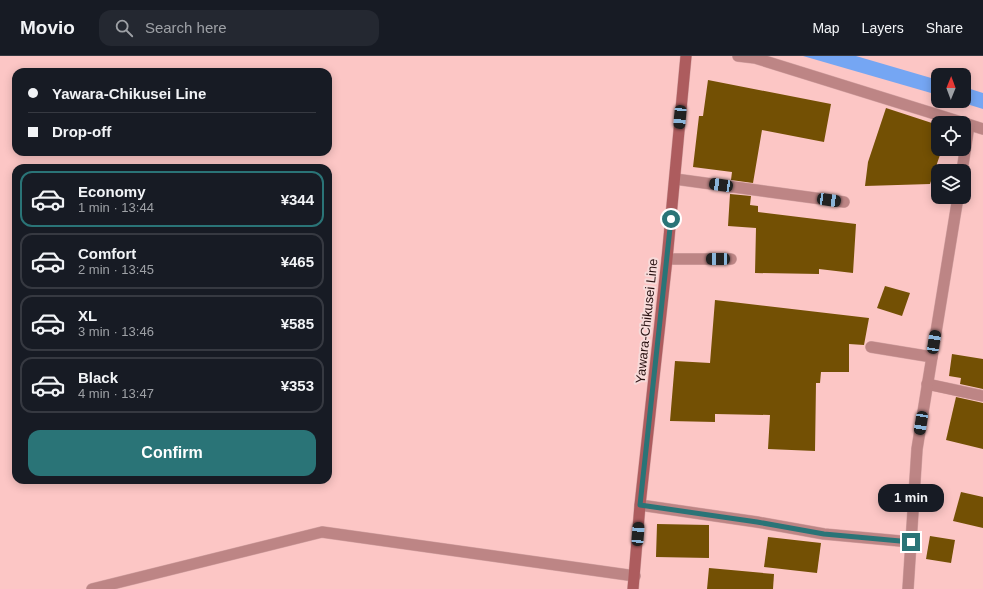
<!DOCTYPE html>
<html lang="en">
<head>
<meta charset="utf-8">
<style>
	:root { --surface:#171b24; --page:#242831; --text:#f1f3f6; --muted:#9ea1a6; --line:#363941; --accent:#2a7477 }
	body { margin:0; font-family:Arial,sans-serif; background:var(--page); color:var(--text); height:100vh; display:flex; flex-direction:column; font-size:15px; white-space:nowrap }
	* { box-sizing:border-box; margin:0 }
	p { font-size:13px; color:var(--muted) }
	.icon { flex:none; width:22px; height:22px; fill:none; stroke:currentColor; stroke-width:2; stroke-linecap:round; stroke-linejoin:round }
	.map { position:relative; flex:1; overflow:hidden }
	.side { position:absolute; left:12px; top:108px; width:320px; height:320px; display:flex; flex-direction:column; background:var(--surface); border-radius:12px; box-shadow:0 2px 10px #0003 }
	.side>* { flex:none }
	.top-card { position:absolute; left:12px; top:12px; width:320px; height:88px; border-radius:12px; box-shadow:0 2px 10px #0003; display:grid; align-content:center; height:88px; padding:0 16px; background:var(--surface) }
	.needle { width:26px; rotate:1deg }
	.buttons { position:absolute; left:931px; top:12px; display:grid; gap:8px }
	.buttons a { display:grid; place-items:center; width:40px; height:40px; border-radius:8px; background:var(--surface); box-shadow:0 2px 10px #0003; font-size:20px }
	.end { position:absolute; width:18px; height:18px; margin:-9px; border:5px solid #2a7477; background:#fff; box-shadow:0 0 0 2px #fff }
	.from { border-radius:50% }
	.bubble { position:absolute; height:28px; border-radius:12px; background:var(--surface); box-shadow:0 2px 10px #0003; font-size:13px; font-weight:700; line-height:28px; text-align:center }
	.car { position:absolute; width:12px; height:24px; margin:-12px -6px; border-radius:5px; box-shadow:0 0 3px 1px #0007; background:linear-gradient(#222 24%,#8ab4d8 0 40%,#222 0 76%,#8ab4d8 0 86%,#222 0) }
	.top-card b { display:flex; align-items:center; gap:14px; height:38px; font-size:15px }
	.top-card b+b { border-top:1px solid var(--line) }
	.top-card i { width:10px; height:10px; background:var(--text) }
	ul { padding:7px 0 0; list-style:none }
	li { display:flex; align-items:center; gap:12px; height:56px; margin:0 8px 6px; padding:0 8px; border:2px solid var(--line); border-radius:12px }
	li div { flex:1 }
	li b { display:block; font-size:15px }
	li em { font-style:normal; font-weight:700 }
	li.active { border-color:var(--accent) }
	li>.icon { width:36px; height:36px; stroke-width:1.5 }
	.action { display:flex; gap:8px; margin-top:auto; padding:8px 16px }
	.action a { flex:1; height:46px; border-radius:12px; background:var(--accent); color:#fff; font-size:16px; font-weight:700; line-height:46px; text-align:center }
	header { display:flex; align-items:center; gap:24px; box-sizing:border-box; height:56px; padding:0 20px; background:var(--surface); border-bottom:1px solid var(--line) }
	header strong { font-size:19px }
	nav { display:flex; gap:22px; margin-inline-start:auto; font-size:14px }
	.search { width:280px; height:36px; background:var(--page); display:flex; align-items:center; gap:10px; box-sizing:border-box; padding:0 14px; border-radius:12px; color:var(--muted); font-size:15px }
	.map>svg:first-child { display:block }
	.water { fill:#75a6f3 }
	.building { fill:#735004 }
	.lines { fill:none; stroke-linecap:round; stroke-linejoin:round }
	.service-casing { stroke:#d6a5a5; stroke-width:12 }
	.minor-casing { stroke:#d6a5a5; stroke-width:12 }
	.secondary-casing { stroke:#d6a5a5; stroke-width:12 }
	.service { stroke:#bd8585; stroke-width:11 }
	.minor { stroke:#bd8585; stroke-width:11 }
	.secondary { stroke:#ad5c5e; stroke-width:11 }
	.route { stroke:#2a7477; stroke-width:5 }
	.labels { text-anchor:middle; stroke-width:4; stroke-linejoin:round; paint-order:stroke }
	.street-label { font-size:13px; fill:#281111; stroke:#f7dbda }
</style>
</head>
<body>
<header>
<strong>Movio</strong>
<div class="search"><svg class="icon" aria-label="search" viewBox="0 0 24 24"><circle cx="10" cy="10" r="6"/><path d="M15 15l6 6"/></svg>Search here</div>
<nav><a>Map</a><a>Layers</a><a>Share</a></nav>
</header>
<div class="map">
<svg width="983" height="533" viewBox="0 0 983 533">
	<rect width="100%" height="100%" fill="#fcc6c5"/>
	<g class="water">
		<path d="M 803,0 L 856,0 L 938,24 L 938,39 Z"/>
		<path d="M 964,31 L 983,37 L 983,53 L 957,45 L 964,45 Z"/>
	</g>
	<g class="building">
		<path d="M 708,24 L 831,48 L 824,86 L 762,74 L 753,127 L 731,124 L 732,116 L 693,111 L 699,60 L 703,60 Z"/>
		<path d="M 886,52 L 938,69 L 938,93 L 942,93 L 930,128 L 865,130 L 868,106 Z"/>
		<path d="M 730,138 L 751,140 L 750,149 L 758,150 L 758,156 L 856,168 L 853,217 L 819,213 L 819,218 L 755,217 L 756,172 L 728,170 Z"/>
		<path d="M 885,230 L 910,237 L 902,260 L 877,252 Z"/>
		<path d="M 715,244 L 869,262 L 864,289 L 849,288 L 849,316 L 821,316 L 820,327 L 816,327 L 815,395 L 768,393 L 770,359 L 715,358 L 715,366 L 670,365 L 675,305 L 710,307 Z"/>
		<path d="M 952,298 L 983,303 L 983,333 L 960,328 L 961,322 L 949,320 Z"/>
		<path d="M 956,341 L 983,347 L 983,393 L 946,384 Z"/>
		<path d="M 961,436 L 983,441 L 983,472 L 953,465 Z"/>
		<path d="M 657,468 L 709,469 L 709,502 L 656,501 Z"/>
		<path d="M 930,480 L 955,484 L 951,507 L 926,503 Z"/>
		<path d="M 768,481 L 821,487 L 817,517 L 764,511 Z"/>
		<path d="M 709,512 L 774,518 L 773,533 L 707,533 Z"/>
	</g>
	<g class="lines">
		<g class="service-casing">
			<g id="service">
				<path d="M 675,123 L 844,146"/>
				<path d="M 667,203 L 731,203"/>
				<path d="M 871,291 L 932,301"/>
				<path d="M 927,328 L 983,340"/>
			</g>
		</g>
		<g class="minor-casing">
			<g id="minor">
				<path d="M 738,0 L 755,2 L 964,67"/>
				<path d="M 964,67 L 983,73"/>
				<path d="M 962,115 L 969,69"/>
				<path d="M 640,449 L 757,466 L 824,478 L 911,486"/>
				<path d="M 92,533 L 322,476 L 635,520"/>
				<path d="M 908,533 L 917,393 L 958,141"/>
			</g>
		</g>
		<g class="secondary-casing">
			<path id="secondary" d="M 633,533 L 640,449 L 667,203 L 686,0"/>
		</g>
		<use href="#service" class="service"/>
		<use href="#minor" class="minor"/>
		<use href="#secondary" class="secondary"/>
	</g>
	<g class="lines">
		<path class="route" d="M 671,163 L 640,449 L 757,466 L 824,478 L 911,486"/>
	</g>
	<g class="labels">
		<g class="street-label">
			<text transform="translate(646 265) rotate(-84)" y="5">Yawara-Chikusei Line</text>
		</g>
	</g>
</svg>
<div class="buttons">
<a><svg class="needle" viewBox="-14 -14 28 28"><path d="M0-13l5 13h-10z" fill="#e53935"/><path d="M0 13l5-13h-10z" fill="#9ea1a6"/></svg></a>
<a><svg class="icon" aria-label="locate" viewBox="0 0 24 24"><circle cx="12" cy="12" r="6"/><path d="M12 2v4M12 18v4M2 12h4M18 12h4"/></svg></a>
<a><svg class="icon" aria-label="layers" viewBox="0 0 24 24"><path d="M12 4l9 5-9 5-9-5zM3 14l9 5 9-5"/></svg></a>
</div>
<i class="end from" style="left:671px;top:163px"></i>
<i class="end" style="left:911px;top:486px"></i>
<div class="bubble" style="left:878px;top:428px;width:66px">1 min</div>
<i class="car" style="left:680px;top:61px;rotate:185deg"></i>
<i class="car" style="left:721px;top:129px;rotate:278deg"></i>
<i class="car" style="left:829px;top:144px;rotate:98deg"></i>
<i class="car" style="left:718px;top:203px;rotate:270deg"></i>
<i class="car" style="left:934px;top:286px;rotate:9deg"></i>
<i class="car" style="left:921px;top:367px;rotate:189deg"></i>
<i class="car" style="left:638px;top:478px;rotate:4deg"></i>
<div class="top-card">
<b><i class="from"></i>Yawara-Chikusei Line</b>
<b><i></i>Drop-off</b>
</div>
<section class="side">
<ul>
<li class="active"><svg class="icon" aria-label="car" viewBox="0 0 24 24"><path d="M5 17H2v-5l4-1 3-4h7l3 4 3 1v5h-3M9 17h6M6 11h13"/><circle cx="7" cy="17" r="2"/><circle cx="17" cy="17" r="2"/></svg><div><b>Economy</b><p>1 min · 13:44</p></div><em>¥344</em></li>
<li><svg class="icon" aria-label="car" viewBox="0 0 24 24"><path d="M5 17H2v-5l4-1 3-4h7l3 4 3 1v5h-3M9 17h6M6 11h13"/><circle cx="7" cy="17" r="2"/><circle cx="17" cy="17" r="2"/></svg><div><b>Comfort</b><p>2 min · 13:45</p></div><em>¥465</em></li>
<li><svg class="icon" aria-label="car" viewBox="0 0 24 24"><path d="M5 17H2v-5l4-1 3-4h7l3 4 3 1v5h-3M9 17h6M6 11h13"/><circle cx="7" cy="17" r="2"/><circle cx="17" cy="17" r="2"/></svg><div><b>XL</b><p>3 min · 13:46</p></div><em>¥585</em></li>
<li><svg class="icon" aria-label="car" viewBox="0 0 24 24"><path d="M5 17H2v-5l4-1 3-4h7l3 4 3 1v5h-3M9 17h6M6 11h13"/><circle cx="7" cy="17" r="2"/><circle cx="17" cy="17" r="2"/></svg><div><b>Black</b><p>4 min · 13:47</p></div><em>¥353</em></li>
</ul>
<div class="action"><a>Confirm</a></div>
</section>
</div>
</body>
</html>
